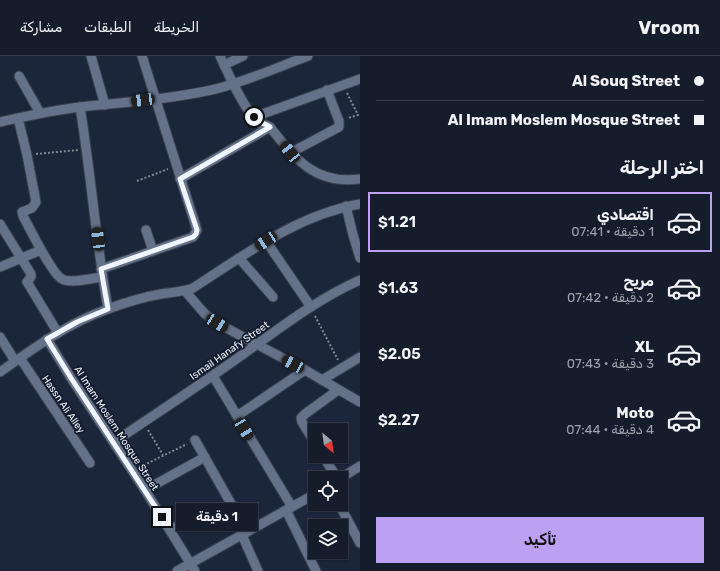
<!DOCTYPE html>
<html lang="ar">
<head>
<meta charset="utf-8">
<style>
	:root { --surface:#151c2c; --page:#1e2534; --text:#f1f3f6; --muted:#9da1a9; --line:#343a48; --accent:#bca0f2 }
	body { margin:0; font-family:Rubik,Vazirmatn,sans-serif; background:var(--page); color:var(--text); direction:rtl; height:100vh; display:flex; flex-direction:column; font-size:15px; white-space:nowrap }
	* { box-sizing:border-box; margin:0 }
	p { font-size:13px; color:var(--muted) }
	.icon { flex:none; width:22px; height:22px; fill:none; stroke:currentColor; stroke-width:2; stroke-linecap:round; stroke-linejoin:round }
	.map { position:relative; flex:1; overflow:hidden; direction:ltr }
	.drawer { display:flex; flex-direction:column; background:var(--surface); width:360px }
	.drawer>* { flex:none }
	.guide { display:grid; align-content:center; height:88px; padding:0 16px; background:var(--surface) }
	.needle { width:26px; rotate:151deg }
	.tools { position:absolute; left:308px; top:367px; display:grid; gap:8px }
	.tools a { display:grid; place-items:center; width:40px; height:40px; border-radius:0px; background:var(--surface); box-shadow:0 1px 3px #0004,0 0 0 1px var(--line); font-size:20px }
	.end { position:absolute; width:18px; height:18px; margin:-9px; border:5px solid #f0f4fc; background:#111; box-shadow:0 0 0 2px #111 }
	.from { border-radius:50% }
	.bubble { position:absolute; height:28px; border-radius:0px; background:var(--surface); box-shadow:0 1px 3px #0004,0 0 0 1px var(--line); font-size:13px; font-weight:600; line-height:28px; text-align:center; direction:rtl }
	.car { position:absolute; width:12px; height:24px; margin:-12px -6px; border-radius:5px; box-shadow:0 0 3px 1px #0007; background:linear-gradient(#222 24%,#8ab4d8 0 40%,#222 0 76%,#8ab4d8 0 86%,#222 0) }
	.guide b { display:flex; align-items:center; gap:14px; height:38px; font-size:15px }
	.guide b+b { border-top:1px solid var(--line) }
	.guide i { width:10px; height:10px; background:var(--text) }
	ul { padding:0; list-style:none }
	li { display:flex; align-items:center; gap:12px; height:60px; margin:0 8px 6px; padding:0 8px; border:2px solid transparent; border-radius:0px }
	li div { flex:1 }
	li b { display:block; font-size:15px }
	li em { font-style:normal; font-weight:600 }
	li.selected { border-color:var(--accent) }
	li>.icon { width:36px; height:36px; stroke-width:1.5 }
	h2 { padding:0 16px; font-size:18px; line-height:48px }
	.button { display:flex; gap:8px; margin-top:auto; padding:8px 16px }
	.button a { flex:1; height:46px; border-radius:0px; background:var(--accent); color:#111; font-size:16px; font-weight:600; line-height:46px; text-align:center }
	header { display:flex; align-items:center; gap:24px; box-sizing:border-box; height:56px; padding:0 20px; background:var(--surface); border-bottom:1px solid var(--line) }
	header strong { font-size:19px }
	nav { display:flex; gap:22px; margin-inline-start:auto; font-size:14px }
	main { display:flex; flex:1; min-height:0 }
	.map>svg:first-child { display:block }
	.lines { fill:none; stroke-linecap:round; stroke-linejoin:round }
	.minor-casing { stroke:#3a4150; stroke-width:11 }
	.path { stroke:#818896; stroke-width:2; stroke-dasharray:2 2; stroke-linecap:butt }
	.minor { stroke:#657188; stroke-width:9 }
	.route { stroke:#f0f4fc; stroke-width:5 }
	.labels { text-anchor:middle; stroke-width:3.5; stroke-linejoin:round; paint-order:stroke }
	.street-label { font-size:10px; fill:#f0f4fc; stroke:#131c2f }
</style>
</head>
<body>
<header>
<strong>Vroom</strong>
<nav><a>الخريطة</a><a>الطبقات</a><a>مشاركة</a></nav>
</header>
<main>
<section class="drawer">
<div class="guide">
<b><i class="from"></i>Al Souq Street</b>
<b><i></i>Al Imam Moslem Mosque Street</b>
</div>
<h2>اختر الرحلة</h2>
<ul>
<li class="selected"><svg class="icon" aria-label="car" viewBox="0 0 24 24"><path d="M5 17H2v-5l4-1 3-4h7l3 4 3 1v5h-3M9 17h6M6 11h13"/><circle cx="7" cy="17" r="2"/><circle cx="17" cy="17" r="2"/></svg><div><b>اقتصادي</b><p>1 دقيقة · 07:41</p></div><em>$1.21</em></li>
<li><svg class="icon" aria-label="car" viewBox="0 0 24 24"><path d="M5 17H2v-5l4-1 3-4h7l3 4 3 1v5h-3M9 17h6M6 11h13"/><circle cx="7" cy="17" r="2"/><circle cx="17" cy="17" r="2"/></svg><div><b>مريح</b><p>2 دقيقة · 07:42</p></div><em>$1.63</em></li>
<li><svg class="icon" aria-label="car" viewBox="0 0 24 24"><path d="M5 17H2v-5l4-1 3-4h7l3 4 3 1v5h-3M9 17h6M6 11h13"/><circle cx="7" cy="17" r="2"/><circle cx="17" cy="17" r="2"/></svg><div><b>XL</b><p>3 دقيقة · 07:43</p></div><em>$2.05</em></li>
<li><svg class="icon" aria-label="car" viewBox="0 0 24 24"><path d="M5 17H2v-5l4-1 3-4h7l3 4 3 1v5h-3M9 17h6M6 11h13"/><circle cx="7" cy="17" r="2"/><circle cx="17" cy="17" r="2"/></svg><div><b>Moto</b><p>4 دقيقة · 07:44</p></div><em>$2.27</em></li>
</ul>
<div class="button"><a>تأكيد</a></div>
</section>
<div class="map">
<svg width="360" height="515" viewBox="0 0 360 515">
	<rect width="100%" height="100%" fill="#1c263a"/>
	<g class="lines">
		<g class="minor-casing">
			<g id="minor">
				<path d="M 91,0 L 105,49"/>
				<path d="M 220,0 C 228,17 245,56 259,67 C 263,69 267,69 270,71 C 295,103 315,129 360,123"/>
				<path d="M 224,9 L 243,0"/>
				<path d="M 19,20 L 40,57"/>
				<path d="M 80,51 C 91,118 96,186 108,253"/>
				<path d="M 254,61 L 360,23"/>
				<path d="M 18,62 L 27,99 L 36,146 L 32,152 L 22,156 L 23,160 C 29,171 52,218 62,223 C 70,228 92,222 102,221"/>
				<path d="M 0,66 C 27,60 53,54 81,51 C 126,46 172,43 216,33 C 247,25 278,11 308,0"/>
				<path d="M 290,97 L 339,71 L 339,65 L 327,34"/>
				<path d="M 180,123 L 270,71"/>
				<path d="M 346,150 L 353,179 L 360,202"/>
				<path d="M 0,168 L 31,218 L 31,221 L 27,226 L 58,277"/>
				<path d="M 146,174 L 153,195"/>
				<path d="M 266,185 L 311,251"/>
				<path d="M 239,202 L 273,241"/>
				<path d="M 0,211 L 41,194"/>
				<path d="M 101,213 L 193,181 L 197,174 L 142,0"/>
				<path d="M 185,235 L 205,258 L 217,267 L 305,314 L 360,346"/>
				<path d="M 0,281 L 15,305"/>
				<path d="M 47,283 L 71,322 L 145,434 L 195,515"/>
				<path d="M 20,302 L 90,407"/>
				<path d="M 0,316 C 34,292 68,267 108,253 C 124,247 143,241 161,238 C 172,236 183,236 193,232 C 246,198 297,159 360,148"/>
				<path d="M 213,320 L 292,451"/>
				<path d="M 322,324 L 360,301"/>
				<path d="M 237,360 L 305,314"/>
				<path d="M 195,384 L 247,476"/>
				<path d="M 114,386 C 157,357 200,329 242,299 C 280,272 317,243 360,224"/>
				<path d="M 315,387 L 302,366 L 301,362 L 305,358 L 338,334"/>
				<path d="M 323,400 L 337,422"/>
				<path d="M 341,422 L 360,410"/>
				<path d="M 145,434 L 205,401"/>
				<path d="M 339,448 L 360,487"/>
				<path d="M 286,454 L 316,515"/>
				<path d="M 170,474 L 205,455"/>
				<path d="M 242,479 L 258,515"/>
				<path d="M 177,515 L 315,438"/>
			</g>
		</g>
		<g class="path">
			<path d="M 347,37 L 358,59 L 348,62"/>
			<path d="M 36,98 L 78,94"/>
			<path d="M 137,125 L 168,113"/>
			<path d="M 315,260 L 338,304"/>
			<path d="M 148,374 L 163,399"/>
			<path d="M 140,411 L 187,388"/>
		</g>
		<use href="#minor" class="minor"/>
	</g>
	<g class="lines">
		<path class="route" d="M 162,461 L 71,322 L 47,283 L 77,266 L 108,253 L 101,213 L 193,181 L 196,178 L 197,174 L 180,123 L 270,71 C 264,66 261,69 254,61"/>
	</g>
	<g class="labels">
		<g class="street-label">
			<text transform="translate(229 294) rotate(-35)" y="4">Ismail Hanafy Street</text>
			<text transform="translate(64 348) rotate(56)" y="4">Hassn Ali Alley</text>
			<text transform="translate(117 372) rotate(57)" y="4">Al Imam Moslem Mosque Street</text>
		</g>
	</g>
</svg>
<div class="tools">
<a><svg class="needle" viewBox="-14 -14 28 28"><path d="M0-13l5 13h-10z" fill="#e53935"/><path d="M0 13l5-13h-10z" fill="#9da1a9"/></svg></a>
<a><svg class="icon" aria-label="locate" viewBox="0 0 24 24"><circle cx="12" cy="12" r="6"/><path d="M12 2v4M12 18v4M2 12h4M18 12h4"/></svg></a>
<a><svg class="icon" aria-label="layers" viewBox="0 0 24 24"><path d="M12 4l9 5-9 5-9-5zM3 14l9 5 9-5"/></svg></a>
</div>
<i class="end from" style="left:254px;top:61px"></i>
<i class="end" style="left:162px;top:461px"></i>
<div class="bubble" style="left:176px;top:447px;width:82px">1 دقيقة</div>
<i class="car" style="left:143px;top:44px;rotate:263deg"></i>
<i class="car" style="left:290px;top:96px;rotate:322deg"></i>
<i class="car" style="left:98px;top:183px;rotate:353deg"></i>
<i class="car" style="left:266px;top:185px;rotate:237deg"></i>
<i class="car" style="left:217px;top:267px;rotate:121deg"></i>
<i class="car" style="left:293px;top:308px;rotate:298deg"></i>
<i class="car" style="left:244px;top:373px;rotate:149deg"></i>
</div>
</main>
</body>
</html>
